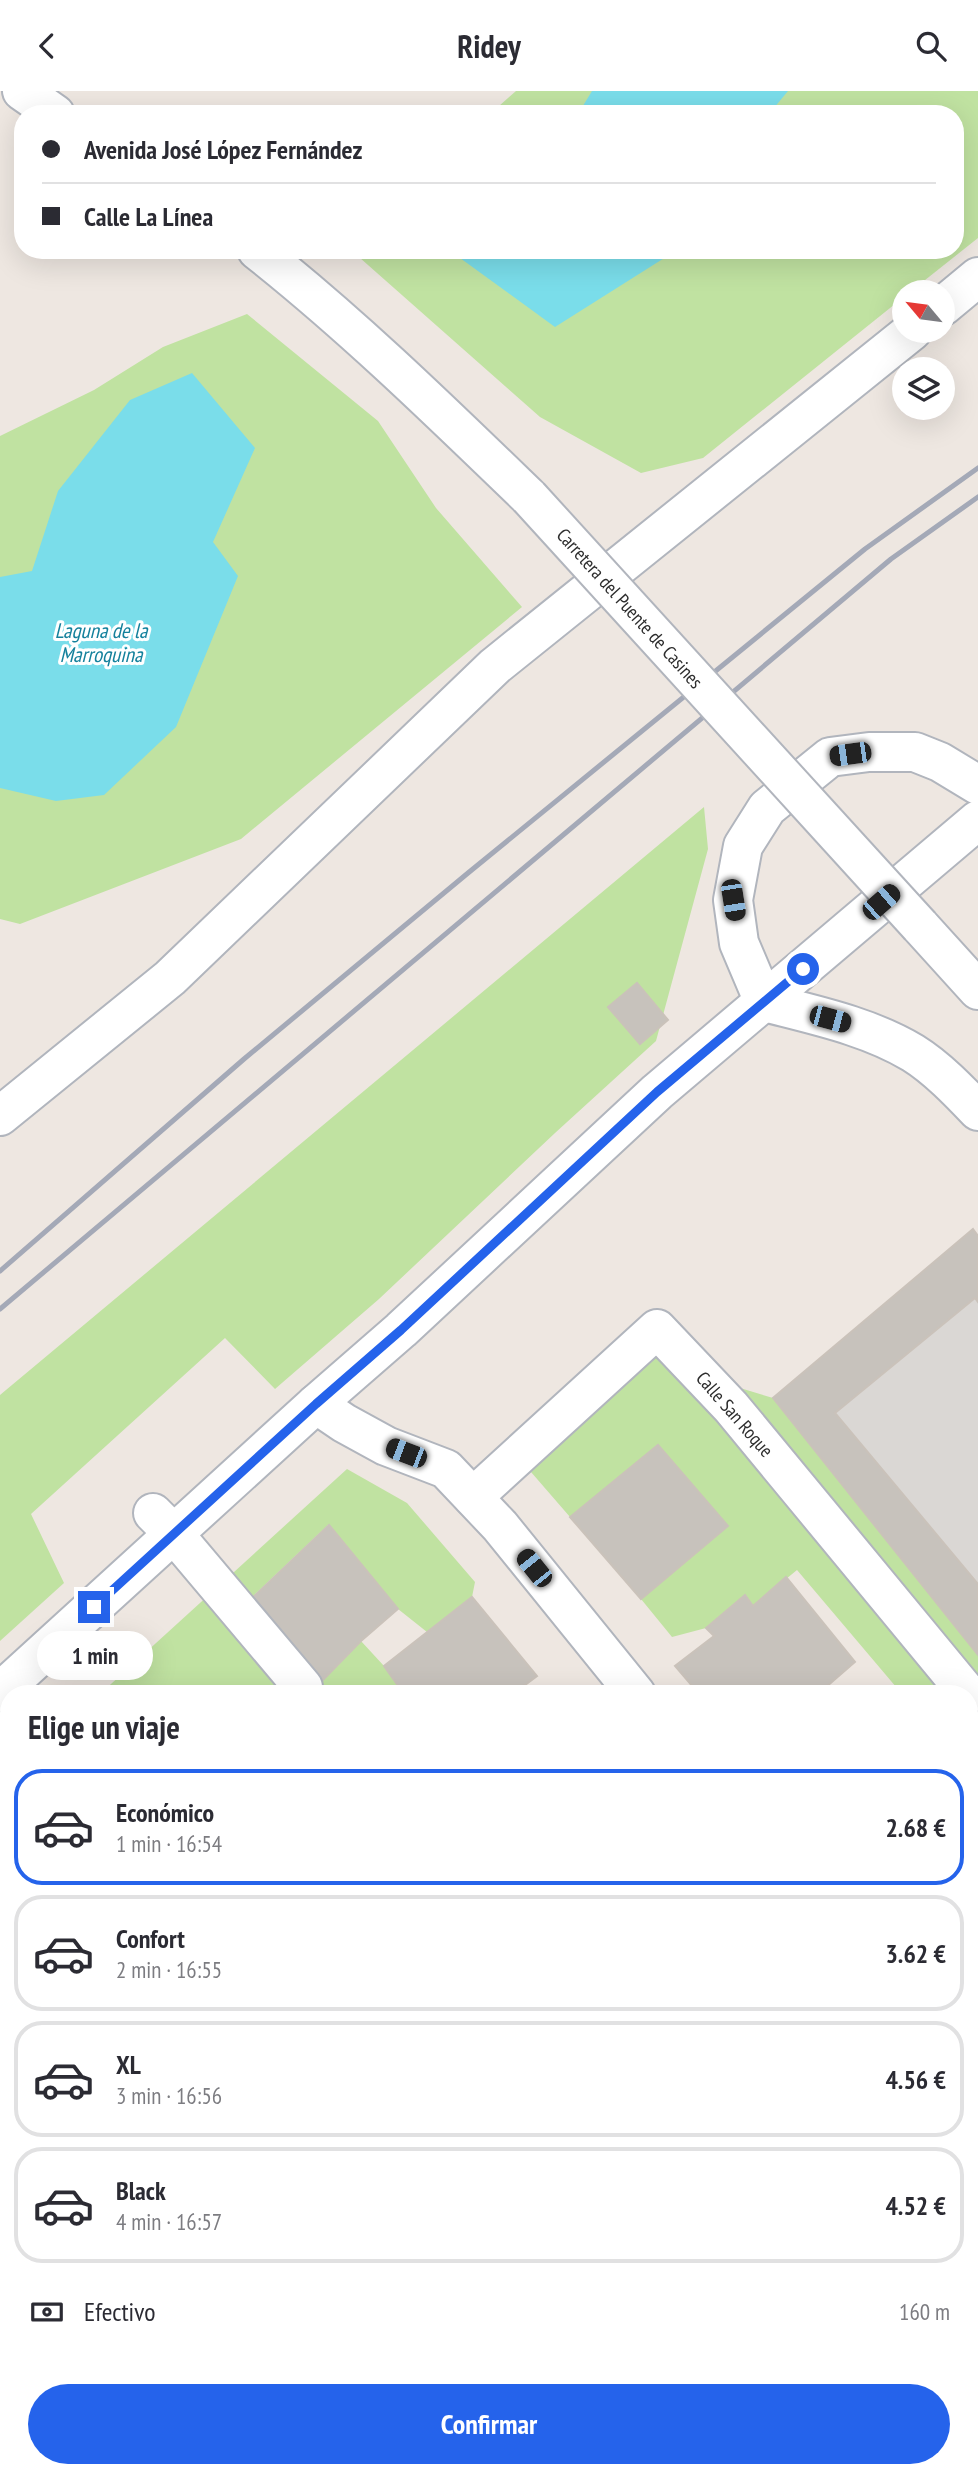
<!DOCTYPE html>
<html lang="es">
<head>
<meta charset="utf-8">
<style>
	:root { --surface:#fff; --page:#f2f2f3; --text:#2b2b33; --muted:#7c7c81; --line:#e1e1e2; --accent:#2563eb }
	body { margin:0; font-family:"PT Sans Narrow",sans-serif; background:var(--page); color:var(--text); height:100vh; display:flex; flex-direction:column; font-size:26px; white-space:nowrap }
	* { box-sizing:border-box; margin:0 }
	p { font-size:23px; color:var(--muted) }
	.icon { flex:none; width:38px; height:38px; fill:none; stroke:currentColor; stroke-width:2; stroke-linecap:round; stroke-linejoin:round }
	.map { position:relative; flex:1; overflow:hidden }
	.sheet { position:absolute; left:0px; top:1594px; width:978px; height:793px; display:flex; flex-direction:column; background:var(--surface); border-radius:28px 28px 0 0; box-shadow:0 7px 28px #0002 }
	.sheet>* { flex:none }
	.guide { position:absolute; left:14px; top:14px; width:950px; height:154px; border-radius:28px; box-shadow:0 7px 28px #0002; display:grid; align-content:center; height:154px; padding:0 28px; background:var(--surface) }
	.needle { width:46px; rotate:299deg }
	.tools { position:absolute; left:892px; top:189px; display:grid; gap:14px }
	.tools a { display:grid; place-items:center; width:63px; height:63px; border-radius:50%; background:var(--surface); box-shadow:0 7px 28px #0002; font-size:35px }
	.end { position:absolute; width:32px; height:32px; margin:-16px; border:9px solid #2563eb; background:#fff; box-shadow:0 0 0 4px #fff }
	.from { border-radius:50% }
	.bubble { position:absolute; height:49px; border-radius:24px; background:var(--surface); box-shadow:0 7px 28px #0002; font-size:23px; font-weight:700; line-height:49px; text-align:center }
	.car { position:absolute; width:21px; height:42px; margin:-21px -10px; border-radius:9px; box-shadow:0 0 5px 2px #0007; background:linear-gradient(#222 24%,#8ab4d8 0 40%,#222 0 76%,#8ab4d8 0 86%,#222 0) }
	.guide b { display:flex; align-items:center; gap:24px; height:66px; font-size:26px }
	.guide b+b { border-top:2px solid var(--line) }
	.guide i { width:18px; height:18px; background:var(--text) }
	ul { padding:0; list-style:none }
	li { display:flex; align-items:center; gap:21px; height:116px; margin:0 14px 10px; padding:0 14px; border:4px solid var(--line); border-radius:28px }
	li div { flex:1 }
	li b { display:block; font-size:26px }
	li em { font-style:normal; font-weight:700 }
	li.active { border-color:var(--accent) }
	li>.icon { width:63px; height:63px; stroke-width:1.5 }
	h2 { padding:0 28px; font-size:32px; line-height:84px }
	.pay { display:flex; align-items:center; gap:18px; height:77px; padding:0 28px; font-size:26px }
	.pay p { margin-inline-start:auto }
	.primary-button { display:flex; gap:14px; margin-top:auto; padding:14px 28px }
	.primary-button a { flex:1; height:80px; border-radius:42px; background:var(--accent); color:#fff; font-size:28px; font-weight:700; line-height:80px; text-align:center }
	header { display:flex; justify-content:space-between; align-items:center; height:91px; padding:0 28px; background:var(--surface); font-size:32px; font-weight:700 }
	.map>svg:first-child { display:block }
	.green { fill:#c0e2a1 }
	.plaza { fill:#dad7d4 }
	.water { fill:#7addea }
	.building { fill:#c7c2bc; stroke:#cac2ba; stroke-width:2 }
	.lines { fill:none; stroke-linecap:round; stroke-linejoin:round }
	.minor-casing { stroke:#b1b5bd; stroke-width:42 }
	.minor { stroke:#fff; stroke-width:38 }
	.rail { stroke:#a4a9b7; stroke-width:5 }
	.minor-bridge-casing { stroke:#b1b5bd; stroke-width:42; stroke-linecap:butt }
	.minor-bridge { stroke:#fff; stroke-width:38 }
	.route { stroke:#2563eb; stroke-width:9 }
	.labels { text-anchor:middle; stroke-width:6; stroke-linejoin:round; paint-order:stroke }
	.street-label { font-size:19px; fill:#2e2e2e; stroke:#fff }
	.water-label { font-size:21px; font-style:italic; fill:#14819c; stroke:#fff }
</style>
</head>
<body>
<header><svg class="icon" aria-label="back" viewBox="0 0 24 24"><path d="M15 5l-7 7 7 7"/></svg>Ridey<svg class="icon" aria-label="search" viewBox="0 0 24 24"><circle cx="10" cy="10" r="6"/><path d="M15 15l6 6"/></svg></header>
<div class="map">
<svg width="978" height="2386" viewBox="0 0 978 2386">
	<rect width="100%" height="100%" fill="#eee7e1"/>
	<g class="green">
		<path d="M 516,0 L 978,0 L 978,147 L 910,201 L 905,201 L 905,205 L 703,367 L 641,382 L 540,326 L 351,159 L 956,159 L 956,23 L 490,23 Z"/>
		<path d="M 247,223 L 378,330 L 436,417 L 522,516 L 241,748 L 20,833 L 0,828 L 0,345 L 94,299 L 163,256 Z"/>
		<path d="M 704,716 L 708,758 L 656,950 L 555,1042 L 379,1208 L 275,1298 L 225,1247 L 31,1423 L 64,1492 L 0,1550 L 0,1304 Z"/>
		<path d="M 657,1238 L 707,1287 L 773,1307 L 978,1564 L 978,1700 L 970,1689 L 970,1603 L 902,1603 L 797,1479 L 753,1515 L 745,1504 L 706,1537 L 672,1546 L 641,1508 L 728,1435 L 658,1354 L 570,1426 L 518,1366 Z"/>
		<path d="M 347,1378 L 407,1412 L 475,1491 L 472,1506 L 427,1541 L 398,1518 L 328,1434 L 248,1510 L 318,1594 L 361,1550 L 384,1575 L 404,1603 L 100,1603 Z"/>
		<path d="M 0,1688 L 9,1699 L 9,1773 L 0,1781 Z"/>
		<path d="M 978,1704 L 978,1811 L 970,1818 L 970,1711 Z"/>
		<path d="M 0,1874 L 9,1885 L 9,1959 L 0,1968 Z"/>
		<path d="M 978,1954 L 978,2137 L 970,2145 L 970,1961 Z"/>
		<path d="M 0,1970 L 9,1980 L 9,2118 L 0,2107 Z"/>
		<path d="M 9,2302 L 9,2378 L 19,2378 L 9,2386 L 0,2386 L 0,2309 Z"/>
		<path d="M 978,2330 L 978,2386 L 925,2386 L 933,2378 L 970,2378 L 970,2339 Z"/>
		<path d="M 122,2378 L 423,2378 L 425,2381 L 423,2386 L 128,2386 Z"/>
	</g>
	<path class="plaza" d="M 975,1207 L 978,1211 L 978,1493 L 835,1322 Z"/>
	<g class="water">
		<path d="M 592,0 L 788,0 L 769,23 L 578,23 Z"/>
		<path d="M 449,159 L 677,159 L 555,236 Z"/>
		<path d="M 192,282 L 255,357 L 213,451 L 238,485 L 176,636 L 104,704 L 56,710 L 0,697 L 0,486 L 32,480 L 58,400 L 130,309 Z"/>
	</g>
	<g class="building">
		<path d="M 637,892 L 668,929 L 640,953 L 608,916 Z"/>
		<path d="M 973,1138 L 978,1145 L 978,1211 L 975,1207 L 835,1322 L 978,1493 L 978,1564 L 773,1307 Z"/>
		<path d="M 658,1354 L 728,1435 L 641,1508 L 570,1426 Z"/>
		<path d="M 329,1434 L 398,1518 L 361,1550 L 318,1594 L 248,1511 Z"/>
		<path d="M 786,1486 L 855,1571 L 818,1603 L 699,1603 L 675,1575 L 714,1545 L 706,1537 L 745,1504 L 753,1515 Z"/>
		<path d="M 472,1506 L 537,1585 L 513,1603 L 404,1603 L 384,1575 Z"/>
		<path d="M 9,1773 L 9,1885 L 0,1874 L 0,1781 Z"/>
		<path d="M 978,1811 L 978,1893 L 970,1884 L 970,1818 Z"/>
		<path d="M 0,2107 L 9,2118 L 9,2229 L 0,2236 Z"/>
		<path d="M 0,2284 L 9,2294 L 9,2302 L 0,2309 Z"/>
		<path d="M 49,2378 L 122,2378 L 128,2386 L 39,2386 Z"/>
	</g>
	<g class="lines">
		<g class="minor-casing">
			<g id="minor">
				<path d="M 22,0 L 55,23"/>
				<path d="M 257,159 C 353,235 441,321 529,406"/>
				<path d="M 943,215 L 978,186"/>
				<path d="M 920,835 L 978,899"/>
				<path d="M 764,911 L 739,852 L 733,809 L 743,755 L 767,717 L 830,666 L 869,661 L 915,661 L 940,671 L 978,694"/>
				<path d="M 764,911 C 814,924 868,935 913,962 C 937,977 959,1000 978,1020"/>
				<path d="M 0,1025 L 170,887 L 495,575 L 912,240"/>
				<path d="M 316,1313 L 344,1332 L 386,1355 L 446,1378 L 500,1435 L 636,1603"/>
				<path d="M 473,1406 L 657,1238 L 731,1316 L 968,1603"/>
				<path d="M 153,1422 L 174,1443 L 303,1596 L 295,1603"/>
				<path d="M 0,1601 L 316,1313 L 401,1239 L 657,1001 L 978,729"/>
				<path d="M 0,1646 L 9,1656"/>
				<path d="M 970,2085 L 978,2078"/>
				<path d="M 970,2156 L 978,2148"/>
				<path d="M 970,2258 L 978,2246"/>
				<path d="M 617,2378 L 624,2386"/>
				<path d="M 858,2386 L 865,2378"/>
			</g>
		</g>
		<use href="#minor" class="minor"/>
		<g class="rail">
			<path d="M 0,1180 L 244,968 L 468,782 L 865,458 L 978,377"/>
			<path d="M 0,1218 L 891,468 L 978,406"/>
		</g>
		<g class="minor-bridge-casing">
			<path id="minor-bridge" d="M 529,406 L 920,835"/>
		</g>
		<use href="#minor-bridge" class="minor-bridge"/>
	</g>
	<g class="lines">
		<path class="route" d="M 94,1516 L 316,1313 L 401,1239 L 657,1001 L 803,878"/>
	</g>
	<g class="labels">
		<g class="street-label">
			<text transform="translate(630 517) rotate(48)" y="7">Carretera del Puente de Casines</text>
			<text transform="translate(735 1323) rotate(49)" y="7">Calle San Roque</text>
		</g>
		<g class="water-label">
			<text x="101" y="547">Laguna de la<tspan x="101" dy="24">Marroquina</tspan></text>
		</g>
	</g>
</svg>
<div class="tools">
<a><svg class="needle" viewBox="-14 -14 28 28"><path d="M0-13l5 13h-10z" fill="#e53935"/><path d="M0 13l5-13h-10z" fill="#7c7c81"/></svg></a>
<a><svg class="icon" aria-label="layers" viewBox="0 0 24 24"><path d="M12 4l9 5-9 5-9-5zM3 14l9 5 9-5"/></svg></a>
</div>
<i class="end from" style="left:803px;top:878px"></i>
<i class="end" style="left:94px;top:1516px"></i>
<div class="bubble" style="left:37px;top:1540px;width:116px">1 min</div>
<i class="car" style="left:850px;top:663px;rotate:262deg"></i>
<i class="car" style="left:733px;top:809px;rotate:171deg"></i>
<i class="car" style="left:881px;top:811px;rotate:49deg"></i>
<i class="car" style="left:830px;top:928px;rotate:105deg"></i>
<i class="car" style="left:406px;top:1362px;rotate:291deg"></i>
<i class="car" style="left:534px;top:1477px;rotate:321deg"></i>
<div class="guide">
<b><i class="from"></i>Avenida José López Fernández</b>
<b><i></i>Calle La Línea</b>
</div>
<section class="sheet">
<h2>Elige un viaje</h2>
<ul>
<li class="active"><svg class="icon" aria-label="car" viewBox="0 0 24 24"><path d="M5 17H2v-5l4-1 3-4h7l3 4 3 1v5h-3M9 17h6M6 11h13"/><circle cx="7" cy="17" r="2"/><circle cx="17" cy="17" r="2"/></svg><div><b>Económico</b><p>1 min · 16:54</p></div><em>2.68 €</em></li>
<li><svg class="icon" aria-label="car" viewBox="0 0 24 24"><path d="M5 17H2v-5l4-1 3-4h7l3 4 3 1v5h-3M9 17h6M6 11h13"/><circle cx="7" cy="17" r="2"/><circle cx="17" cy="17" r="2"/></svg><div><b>Confort</b><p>2 min · 16:55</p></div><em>3.62 €</em></li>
<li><svg class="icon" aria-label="car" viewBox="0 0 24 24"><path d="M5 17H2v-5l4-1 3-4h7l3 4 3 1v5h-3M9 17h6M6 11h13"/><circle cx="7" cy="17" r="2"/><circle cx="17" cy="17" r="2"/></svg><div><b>XL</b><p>3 min · 16:56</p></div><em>4.56 €</em></li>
<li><svg class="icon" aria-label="car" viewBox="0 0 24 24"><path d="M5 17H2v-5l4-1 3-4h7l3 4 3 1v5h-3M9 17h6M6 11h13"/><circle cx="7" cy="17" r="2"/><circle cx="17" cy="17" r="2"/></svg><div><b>Black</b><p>4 min · 16:57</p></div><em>4.52 €</em></li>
</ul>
<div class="pay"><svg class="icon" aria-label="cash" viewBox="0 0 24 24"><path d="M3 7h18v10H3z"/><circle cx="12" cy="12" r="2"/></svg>Efectivo<p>160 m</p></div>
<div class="primary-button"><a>Confirmar</a></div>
</section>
</div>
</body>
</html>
